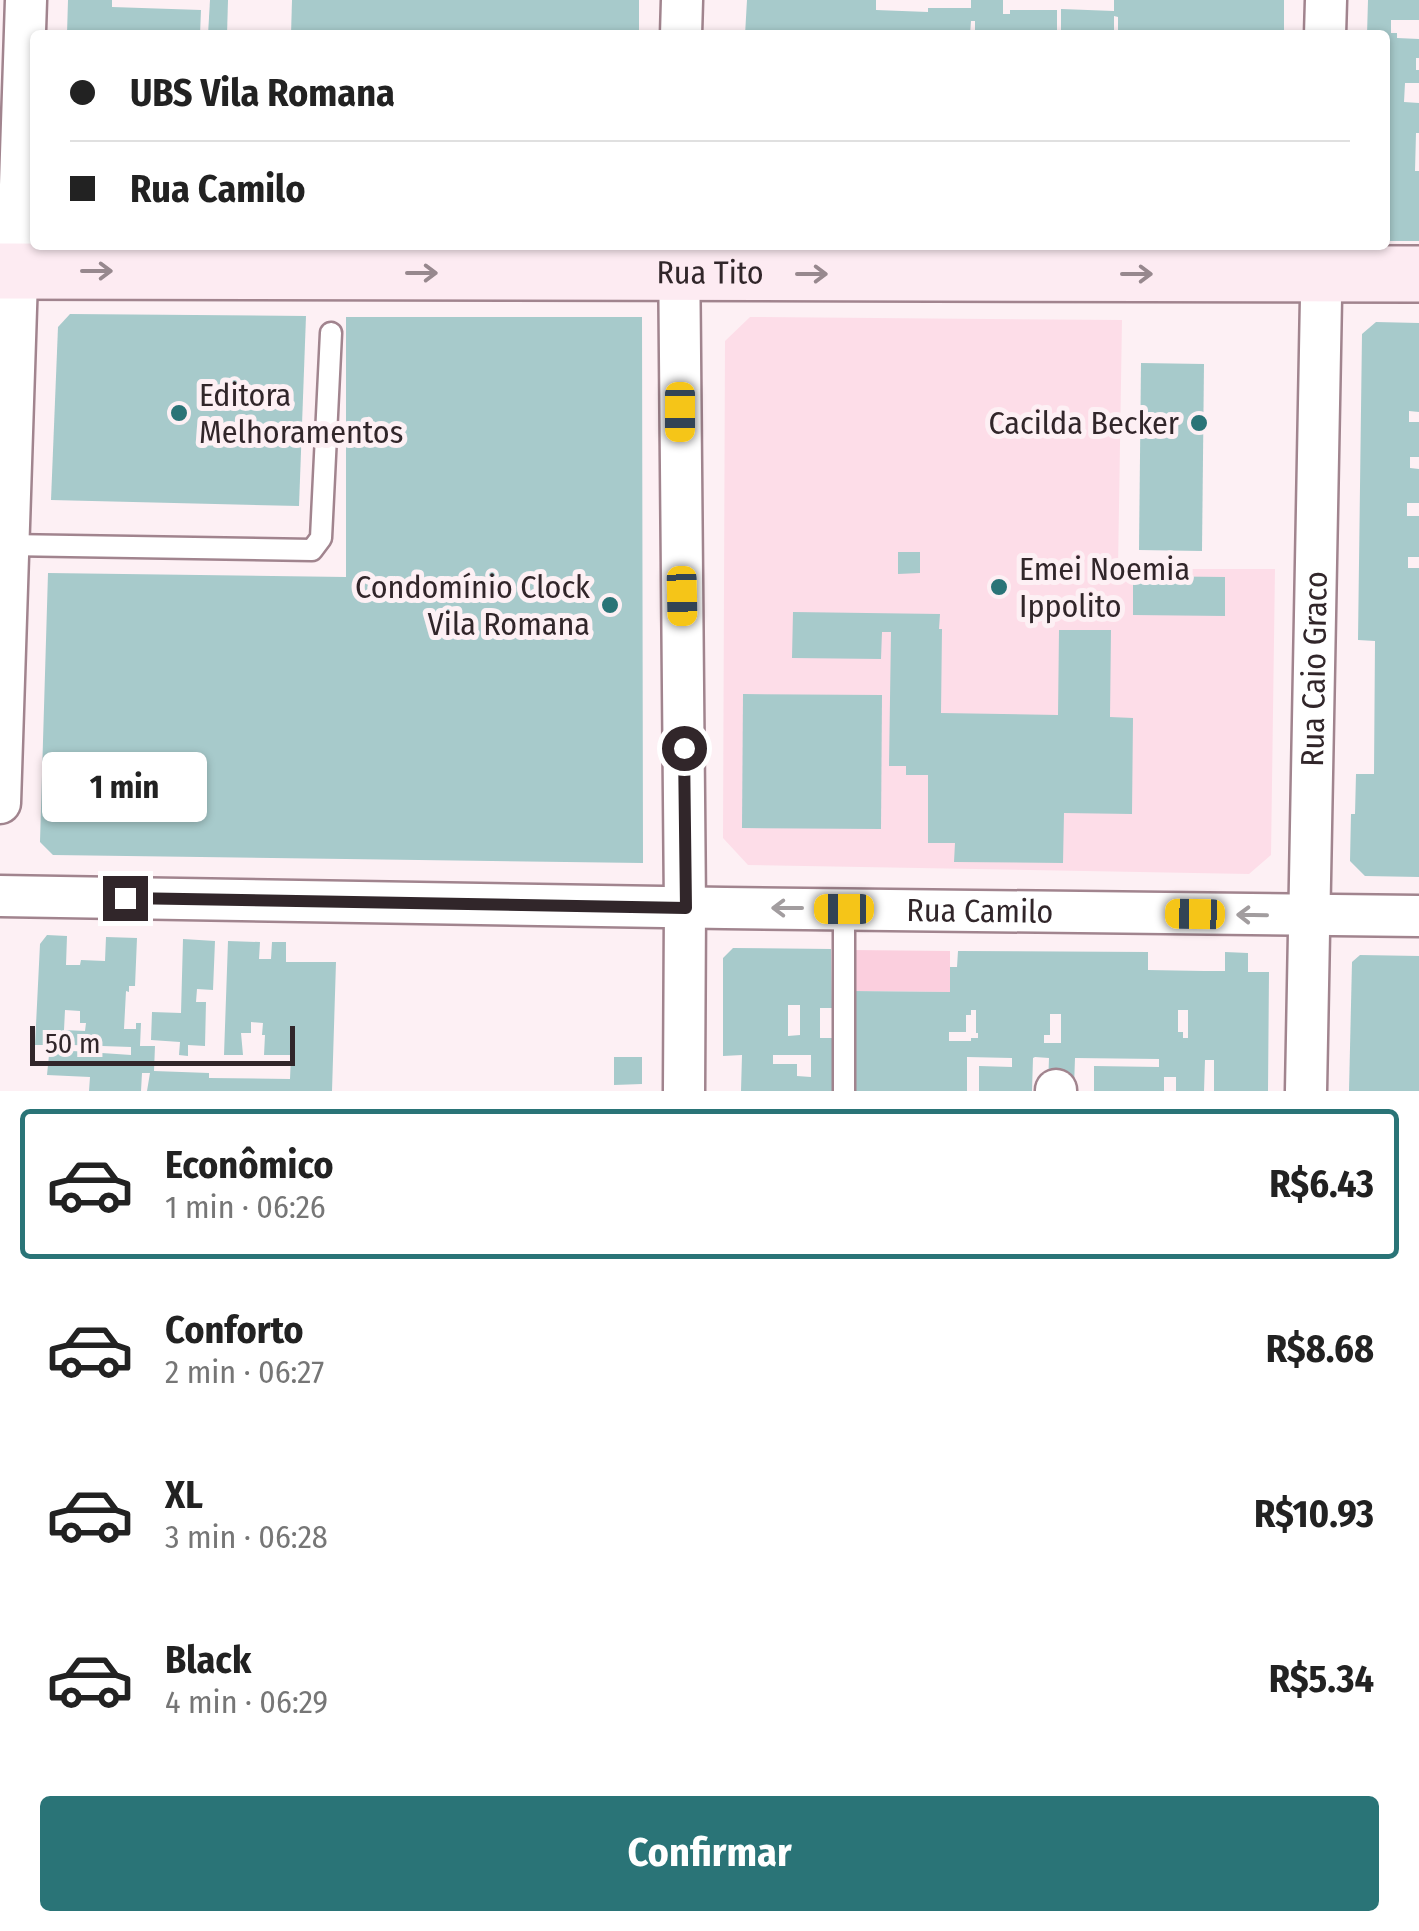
<!DOCTYPE html>
<html lang="pt">
<head>
<meta charset="utf-8">
<style>
	:root { --surface:#fff; --page:#f6f6f6; --text:#222; --muted:#767676; --line:#e0e0e0; --accent:#2a7477 }
	body { margin:0; font-family:"Fira Sans Condensed",sans-serif; background:var(--page); color:var(--text); height:100vh; display:flex; flex-direction:column; font-size:38px; white-space:nowrap }
	* { box-sizing:border-box; margin:0 }
	p { font-size:32px; color:var(--muted) }
	.icon { flex:none; width:55px; height:55px; fill:none; stroke:currentColor; stroke-width:2; stroke-linecap:round; stroke-linejoin:round }
	.map { position:relative; height:1091px; overflow:hidden }
	.side { display:flex; flex-direction:column; background:var(--surface); flex:1 }
	.side>* { flex:none }
	.hud { position:absolute; left:30px; top:30px; width:1360px; height:220px; border-radius:10px; box-shadow:0 2px 8px #0004; display:grid; align-content:center; height:220px; padding:0 40px; background:var(--surface) }
	.scale { position:absolute; left:30px; bottom:25px; width:265px; box-sizing:border-box; padding-left:10px; border:5px solid #31262a; border-top:0; font-size:28px; line-height:35px; white-space:nowrap; color:#31262a; -webkit-text-stroke:8px #fdf0f4; paint-order:stroke }
	.end { position:absolute; width:45px; height:45px; margin:-22px; border:12px solid #31262a; background:#fff; box-shadow:0 0 0 5px #fff }
	.from { border-radius:50% }
	.bubble { position:absolute; height:70px; border-radius:10px; background:var(--surface); box-shadow:0 2px 8px #0004; font-size:32px; font-weight:700; line-height:70px; text-align:center }
	.car { position:absolute; width:30px; height:60px; margin:-30px -15px; border-radius:12px; box-shadow:0 0 8px 2px #0007; background:linear-gradient(#f5c518 24%,#345 0 40%,#f5c518 0 76%,#345 0 86%,#f5c518 0) }
	.hud b { display:flex; align-items:center; gap:35px; height:95px; font-size:38px }
	.hud b+b { border-top:2px solid var(--line) }
	.hud i { width:25px; height:25px; background:var(--text) }
	ul { padding:18px 0 0; list-style:none }
	li { display:flex; align-items:center; gap:30px; height:150px; margin:0 20px 15px; padding:0 20px; border:5px solid transparent; border-radius:10px }
	li div { flex:1 }
	li b { display:block; font-size:38px }
	li em { font-style:normal; font-weight:700 }
	li.selected { border-color:var(--accent) }
	li>.icon { width:90px; height:90px; stroke-width:1.5 }
	.primary-button { display:flex; gap:20px; margin-top:auto; padding:20px 40px }
	.primary-button a { flex:1; height:115px; border-radius:10px; background:var(--accent); color:#fff; font-size:40px; font-weight:700; line-height:115px; text-align:center }
	.map>svg:first-child { display:block }
	.built { fill:#fddde8 }
	.green { fill:#fbcfde }
	.building { fill:#a7cacb; fill-rule:evenodd }
	.lines { fill:none; stroke-linecap:round; stroke-linejoin:round }
	.service-casing { stroke:#a1848e; stroke-width:25 }
	.minor-casing { stroke:#a1848e; stroke-width:45 }
	.secondary-casing { stroke:#a1848e; stroke-width:60 }
	.service { stroke:#fff; stroke-width:20 }
	.minor { stroke:#fff; stroke-width:40 }
	.secondary { stroke:#fdebf2; stroke-width:55 }
	.oneway { stroke:#97888e }
	.oneway2 { stroke:#a29d9f }
	.route { stroke:#31262a; stroke-width:12 }
	.poi-dot { fill:#2a7477; stroke:#fdf0f4; stroke-width:4 }
	.labels { text-anchor:middle; stroke-width:10; stroke-linejoin:round; paint-order:stroke }
	.street-label { font-size:32px; fill:#31262a; stroke:#fdf0f4 }
	.poi-label { font-size:32px; fill:#31262a; stroke:#fdf0f4; text-anchor:start }
</style>
</head>
<body>
<div class="map">
<svg width="1419" height="1091" viewBox="0 0 1419 1091">
	<rect width="100%" height="100%" fill="#fdf0f4"/>
	<path class="built" d="M 750,317 L 1122,320 L 1118,569 L 1275,569 L 1271,855 L 1249,874 L 748,865 L 723,838 L 725,341 Z"/>
	<path class="green" d="M 852,950 L 950,951 L 950,992 L 852,991 Z"/>
	<g class="building">
		<path d="M 68,0 L 112,0 L 112,7 L 201,10 L 200,35 L 67,34 Z"/>
		<path d="M 210,0 L 228,0 L 227,35 L 208,35 Z"/>
		<path d="M 292,0 L 639,0 L 639,35 L 291,35 Z"/>
		<path d="M 747,0 L 876,0 L 876,10 L 928,12 L 928,8 L 971,8 L 971,0 L 1003,0 L 1003,14 L 1010,14 L 1010,10 L 1057,10 L 1057,35 L 975,35 L 975,21 L 971,21 L 970,35 L 745,35 Z"/>
		<path d="M 1114,0 L 1284,0 L 1284,35 L 1118,35 L 1118,17 L 1114,16 L 1114,35 L 1061,35 L 1061,9 L 1114,11 Z"/>
		<path d="M 1368,0 L 1419,0 L 1419,20 L 1391,20 L 1391,33 L 1397,33 L 1397,38 L 1419,39 L 1419,58 L 1416,58 L 1416,70 L 1419,70 L 1419,83 L 1405,83 L 1404,102 L 1419,103 L 1419,133 L 1416,133 L 1415,171 L 1419,171 L 1419,241 L 1385,241 L 1385,35 L 1367,35 Z"/>
		<path d="M 70,314 L 306,316 L 299,506 L 51,500 L 58,327 Z"/>
		<path d="M 346,317 L 642,317 L 643,863 L 53,855 L 40,842 L 48,573 L 346,577 Z"/>
		<path d="M 1376,322 L 1419,323 L 1419,412 L 1409,411 L 1409,422 L 1419,422 L 1419,457 L 1410,457 L 1410,468 L 1419,469 L 1419,503 L 1407,503 L 1407,516 L 1419,516 L 1419,557 L 1408,557 L 1408,568 L 1419,568 L 1419,877 L 1365,876 L 1350,861 L 1351,814 L 1355,814 L 1356,774 L 1374,774 L 1375,641 L 1358,640 L 1362,334 Z"/>
		<path d="M 1141,363 L 1204,364 L 1202,551 L 1139,550 Z"/>
		<path d="M 898,552 L 920,552 L 920,573 L 898,574 Z"/>
		<path d="M 1133,576 L 1225,577 L 1225,616 L 1133,615 Z"/>
		<path d="M 793,612 L 940,614 L 939,629 L 942,629 L 941,713 L 1058,715 L 1059,630 L 1111,630 L 1110,717 L 1133,718 L 1132,814 L 1064,813 L 1063,863 L 954,862 L 955,843 L 928,843 L 928,775 L 906,775 L 906,766 L 889,766 L 891,632 L 882,632 L 881,659 L 792,658 Z"/>
		<path d="M 743,694 L 882,695 L 881,829 L 742,828 Z"/>
		<path d="M 47,935 L 67,936 L 66,965 L 80,965 L 81,960 L 105,961 L 106,937 L 137,938 L 135,986 L 129,986 L 129,992 L 126,991 L 124,1029 L 136,1029 L 136,1023 L 141,1023 L 140,1046 L 155,1046 L 154,1071 L 209,1073 L 209,1078 L 290,1079 L 291,1055 L 264,1055 L 265,1035 L 262,1035 L 263,1023 L 251,1022 L 251,1033 L 241,1033 L 243,1055 L 224,1055 L 228,941 L 260,942 L 259,959 L 271,959 L 272,942 L 286,942 L 286,962 L 336,962 L 332,1091 L 147,1091 L 150,1073 L 142,1073 L 141,1091 L 89,1091 L 90,1077 L 47,1075 L 50,1045 L 35,1045 L 40,944 ZM 65,1010 L 80,1011 L 80,1023 L 86,1023 L 85,1031 L 64,1030 ZM 73,1045 L 131,1047 L 131,1055 L 73,1051 Z"/>
		<path d="M 183,939 L 215,941 L 213,990 L 197,989 L 196,1002 L 206,1002 L 205,1046 L 188,1045 L 188,1056 L 179,1055 L 180,1042 L 151,1040 L 152,1012 L 181,1013 Z"/>
		<path d="M 733,948 L 831,949 L 832,1008 L 820,1008 L 820,1038 L 832,1038 L 832,1091 L 741,1091 L 742,1055 L 723,1056 L 723,958 ZM 788,1005 L 800,1005 L 800,1035 L 788,1036 ZM 773,1055 L 811,1055 L 811,1077 L 797,1076 L 797,1064 L 773,1064 Z"/>
		<path d="M 958,951 L 1148,952 L 1148,970 L 1204,971 L 1225,971 L 1225,952 L 1248,953 L 1248,972 L 1269,972 L 1268,1091 L 1214,1091 L 1214,1060 L 1205,1060 L 1204,1091 L 1176,1091 L 1176,1077 L 1164,1077 L 1164,1091 L 1094,1091 L 1094,1066 L 1159,1067 L 1159,1059 L 1075,1058 L 1074,1087 L 1048,1087 L 1049,1058 L 1035,1057 L 1033,1058 L 1032,1091 L 979,1091 L 979,1066 L 1012,1067 L 1012,1058 L 967,1057 L 967,1091 L 852,1091 L 852,991 L 950,992 L 950,967 L 957,967 ZM 971,1010 L 976,1010 L 976,1033 L 978,1033 L 978,1038 L 971,1038 L 971,1041 L 949,1041 L 949,1032 L 966,1032 L 966,1015 L 971,1015 ZM 1178,1010 L 1188,1010 L 1188,1038 L 1183,1038 L 1183,1032 L 1178,1032 ZM 1050,1014 L 1061,1014 L 1061,1043 L 1044,1043 L 1044,1035 L 1050,1035 Z"/>
		<path d="M 1360,955 L 1419,956 L 1419,1091 L 1349,1091 L 1352,962 Z"/>
		<path d="M 614,1057 L 642,1057 L 642,1084 L 614,1085 Z"/>
	</g>
	<g class="lines">
		<g class="service-casing">
			<g id="service">
				<path d="M 8,545 L 312,550 L 321,538 L 331,333"/>
				<path d="M 844,909 L 844,1091"/>
			</g>
		</g>
		<g class="minor-casing">
			<g id="minor">
				<path d="M 681,35 L 682,0"/>
				<path d="M 1325,35 L 1326,0"/>
				<path d="M 679,245 L 685,908 L 684,1091"/>
				<path d="M 0,803 L 26,0"/>
				<path id="s1" d="M 0,896 L 725,908 L 1419,916"/>
				<path d="M 1056,1091 L 1056,1090"/>
				<path id="s2" d="M 1306,1091 L 1322,245"/>
			</g>
		</g>
		<g class="secondary-casing">
			<g id="secondary">
				<path id="s3" d="M 0,271 L 1419,274"/>
			</g>
		</g>
		<use href="#service" class="service"/>
		<use href="#minor" class="minor"/>
		<use href="#secondary" class="secondary"/>
	</g>
	<defs><path id="oneway-shaft" d="M-6 0H5M1.5-3L5.5 0L1.5 3" fill="none" stroke-width="1.6" stroke-linecap="round" stroke-linejoin="round" transform="scale(2.5)"/></defs>
	<g class="oneway">
		<use href="#oneway-shaft" transform="translate(97 271)"/>
		<use href="#oneway-shaft" transform="translate(422 273)"/>
		<use href="#oneway-shaft" transform="translate(812 274)"/>
		<use href="#oneway-shaft" transform="translate(1137 274)"/>
	</g>
	<g class="oneway2">
		<use href="#oneway-shaft" transform="translate(787 908) rotate(-180)"/>
		<use href="#oneway-shaft" transform="translate(1252 915) rotate(-179)"/>
	</g>
	<g class="lines">
		<path class="route" d="M 125,898 L 686,908 L 684,748"/>
	</g>
	<g class="poi-dot">
		<circle cx="179" cy="413" r="10"/>
		<circle cx="1199" cy="423" r="10"/>
		<circle cx="999" cy="587" r="10"/>
		<circle cx="610" cy="605" r="10"/>
	</g>
	<g class="labels">
		<g class="street-label">
			<text dy="11" stroke="none"><textPath href="#s3" startOffset="710">Rua Tito</textPath></text>
			<text dy="11" stroke="none"><textPath href="#s2" startOffset="422">Rua Caio Graco</textPath></text>
			<text dy="11" stroke="none"><textPath href="#s1" startOffset="980">Rua Camilo</textPath></text>
		</g>
		<g class="poi-label">
			<text x="199" y="406">Editora<tspan x="199" dy="37">Melhoramentos</tspan></text>
			<text x="1179" y="434" text-anchor="end">Cacilda Becker</text>
			<text x="1019" y="580">Emei Noemia<tspan x="1019" dy="37">Ippolito</tspan></text>
			<text x="590" y="598" text-anchor="end">Condomínio Clock<tspan x="590" dy="37">Vila Romana</tspan></text>
		</g>
	</g>
</svg>
<div class="scale">50 m</div>
<i class="end from" style="left:684px;top:748px"></i>
<i class="end" style="left:125px;top:898px"></i>
<div class="bubble" style="left:42px;top:752px;width:165px">1 min</div>
<i class="car" style="left:680px;top:412px;rotate:180deg"></i>
<i class="car" style="left:682px;top:596px;rotate:179deg"></i>
<i class="car" style="left:844px;top:909px;rotate:270deg"></i>
<i class="car" style="left:1195px;top:914px;rotate:271deg"></i>
<div class="hud">
<b><i class="from"></i>UBS Vila Romana</b>
<b><i></i>Rua Camilo</b>
</div>
</div>
<section class="side">
<ul>
<li class="selected"><svg class="icon" aria-label="car" viewBox="0 0 24 24"><path d="M5 17H2v-5l4-1 3-4h7l3 4 3 1v5h-3M9 17h6M6 11h13"/><circle cx="7" cy="17" r="2"/><circle cx="17" cy="17" r="2"/></svg><div><b>Econômico</b><p>1 min · 06:26</p></div><em>R$6.43</em></li>
<li><svg class="icon" aria-label="car" viewBox="0 0 24 24"><path d="M5 17H2v-5l4-1 3-4h7l3 4 3 1v5h-3M9 17h6M6 11h13"/><circle cx="7" cy="17" r="2"/><circle cx="17" cy="17" r="2"/></svg><div><b>Conforto</b><p>2 min · 06:27</p></div><em>R$8.68</em></li>
<li><svg class="icon" aria-label="car" viewBox="0 0 24 24"><path d="M5 17H2v-5l4-1 3-4h7l3 4 3 1v5h-3M9 17h6M6 11h13"/><circle cx="7" cy="17" r="2"/><circle cx="17" cy="17" r="2"/></svg><div><b>XL</b><p>3 min · 06:28</p></div><em>R$10.93</em></li>
<li><svg class="icon" aria-label="car" viewBox="0 0 24 24"><path d="M5 17H2v-5l4-1 3-4h7l3 4 3 1v5h-3M9 17h6M6 11h13"/><circle cx="7" cy="17" r="2"/><circle cx="17" cy="17" r="2"/></svg><div><b>Black</b><p>4 min · 06:29</p></div><em>R$5.34</em></li>
</ul>
<div class="primary-button"><a>Confirmar</a></div>
</section>
</body>
</html>
